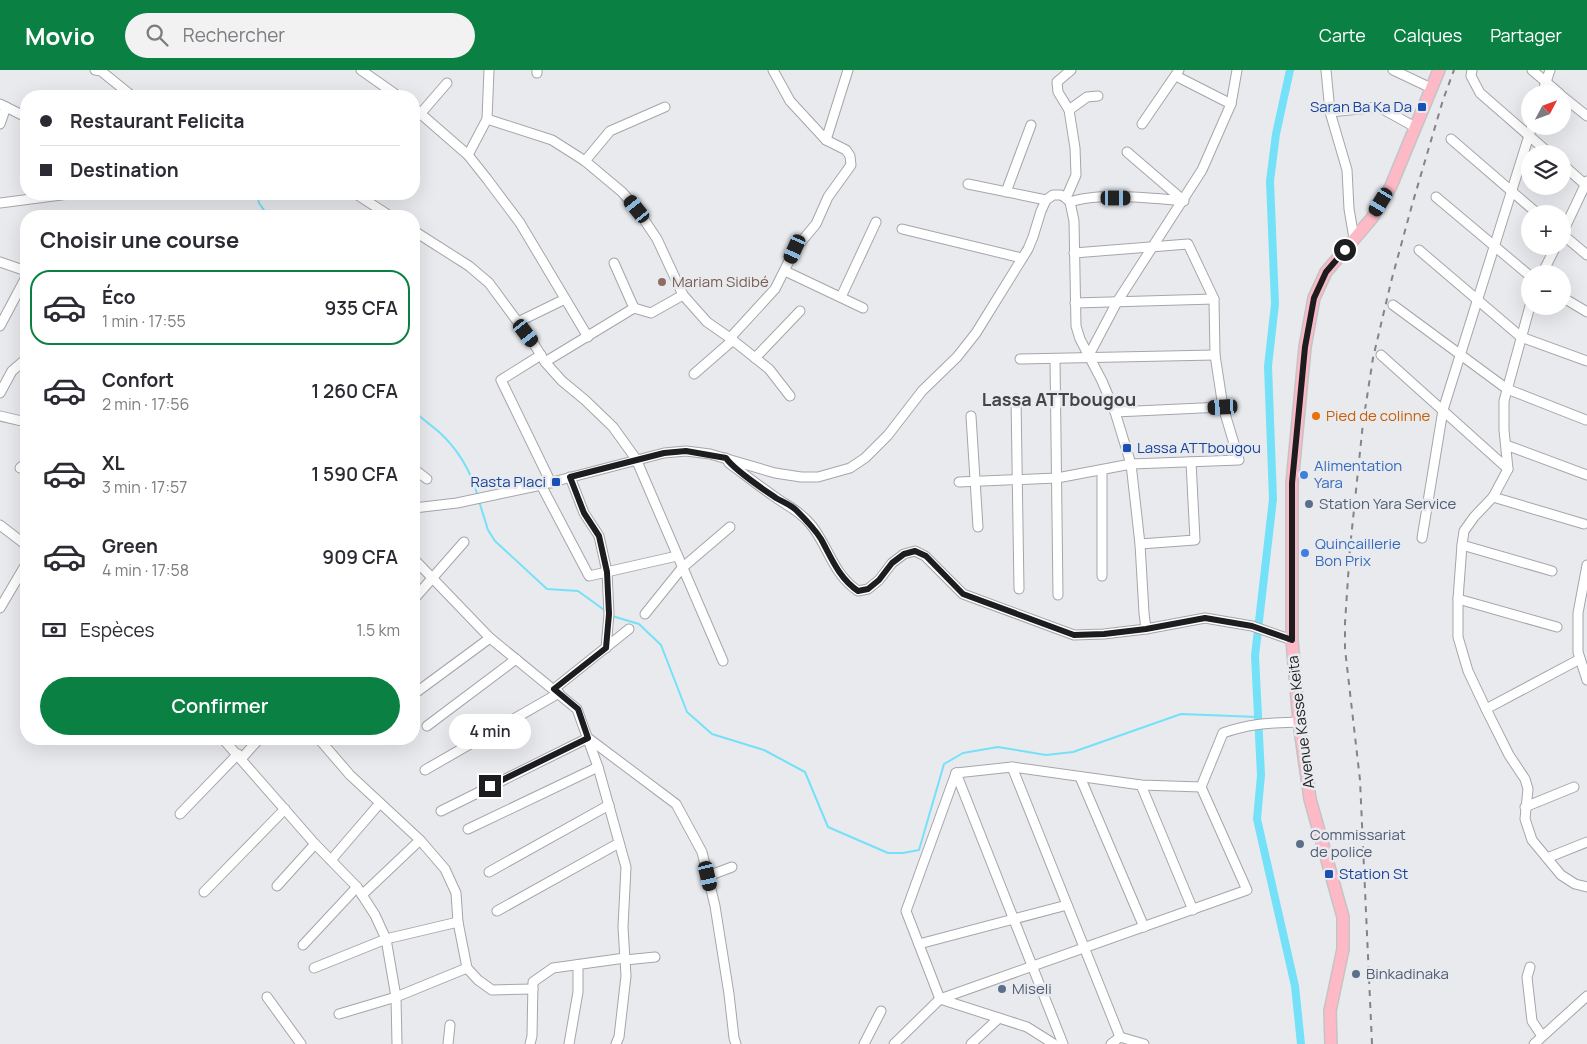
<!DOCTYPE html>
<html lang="fr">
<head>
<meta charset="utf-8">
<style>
	:root { --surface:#fff; --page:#f2f2f3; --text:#2b2b33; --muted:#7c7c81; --line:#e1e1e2; --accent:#0b8043 }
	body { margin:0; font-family:Manrope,sans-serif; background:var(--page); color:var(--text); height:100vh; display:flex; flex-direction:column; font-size:19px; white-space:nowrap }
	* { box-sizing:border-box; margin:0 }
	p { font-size:16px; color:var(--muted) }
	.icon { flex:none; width:28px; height:28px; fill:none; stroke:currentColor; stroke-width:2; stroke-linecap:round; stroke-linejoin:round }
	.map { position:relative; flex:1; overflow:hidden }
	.side { position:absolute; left:20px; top:140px; width:400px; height:535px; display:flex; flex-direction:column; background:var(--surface); border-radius:20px; box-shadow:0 5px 20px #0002 }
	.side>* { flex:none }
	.guide { position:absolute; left:20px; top:20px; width:400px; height:110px; border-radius:20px; box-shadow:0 5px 20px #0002; display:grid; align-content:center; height:110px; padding:0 20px; background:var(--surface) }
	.needle { width:32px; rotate:49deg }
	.buttons { position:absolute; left:1521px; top:15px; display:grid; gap:10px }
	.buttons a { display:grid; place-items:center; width:50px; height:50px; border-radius:50%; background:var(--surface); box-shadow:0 5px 20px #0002; font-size:25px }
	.end { position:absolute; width:22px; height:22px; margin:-11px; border:6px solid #1d1d1f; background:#fff; box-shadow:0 0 0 2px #fff }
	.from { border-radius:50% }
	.bubble { position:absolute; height:35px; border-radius:18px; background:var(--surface); box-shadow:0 5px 20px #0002; font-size:16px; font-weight:600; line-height:35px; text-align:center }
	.car { position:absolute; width:15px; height:30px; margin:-15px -8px; border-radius:6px; box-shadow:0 0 4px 1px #0007; background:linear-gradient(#222 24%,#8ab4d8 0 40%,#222 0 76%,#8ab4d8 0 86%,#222 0) }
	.guide b { display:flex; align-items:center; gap:18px; height:48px; font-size:19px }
	.guide b+b { border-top:1px solid var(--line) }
	.guide i { width:12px; height:12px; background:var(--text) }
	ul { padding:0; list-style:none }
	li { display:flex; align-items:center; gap:15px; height:75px; margin:0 10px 8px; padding:0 10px; border:2px solid transparent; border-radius:20px }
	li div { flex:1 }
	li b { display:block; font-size:19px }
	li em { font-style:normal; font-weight:600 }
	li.active { border-color:var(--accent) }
	li>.icon { width:45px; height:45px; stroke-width:1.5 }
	h2 { padding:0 20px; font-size:22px; line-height:60px }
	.pay { display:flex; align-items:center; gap:12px; height:55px; padding:0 20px; font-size:19px }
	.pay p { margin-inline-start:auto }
	.cta { display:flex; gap:10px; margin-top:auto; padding:10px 20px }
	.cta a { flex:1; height:58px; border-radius:30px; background:var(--accent); color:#fff; font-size:20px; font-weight:600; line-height:58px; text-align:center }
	header { display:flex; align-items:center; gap:30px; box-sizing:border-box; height:70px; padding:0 25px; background:var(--accent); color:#fff }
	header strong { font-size:24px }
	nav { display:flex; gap:28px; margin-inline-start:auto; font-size:18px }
	.search { width:350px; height:45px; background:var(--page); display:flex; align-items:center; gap:12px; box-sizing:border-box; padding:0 18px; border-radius:28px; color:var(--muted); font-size:19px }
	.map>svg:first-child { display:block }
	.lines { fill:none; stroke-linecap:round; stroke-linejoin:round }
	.stream { stroke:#74e1f9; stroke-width:2 }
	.canal { stroke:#74e1f9; stroke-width:8 }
	.minor-casing { stroke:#a5a6a9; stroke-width:11 }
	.major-casing { stroke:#c4c4c5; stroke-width:14 }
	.minor { stroke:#fff; stroke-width:9 }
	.major { stroke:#feb9c7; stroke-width:11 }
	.rail { stroke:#848487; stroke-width:2; stroke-dasharray:6 6; stroke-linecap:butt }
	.route { stroke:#1d1d1f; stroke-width:6 }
	.transit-dot { fill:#1a4fb4; stroke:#e9eaee; stroke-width:2 }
	.education-dot { fill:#8d6e63; stroke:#e9eaee; stroke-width:2 }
	.food-dot { fill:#e8710a; stroke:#e9eaee; stroke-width:2 }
	.shop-dot { fill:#3f7fe0; stroke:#e9eaee; stroke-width:2 }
	.service-dot { fill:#5c6f8a; stroke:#e9eaee; stroke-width:2 }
	.labels { text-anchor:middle; stroke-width:5; stroke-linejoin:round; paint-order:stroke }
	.transit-label { font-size:15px; fill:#164399; stroke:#e9eaee; text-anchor:end }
	.education-label { font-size:15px; fill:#785e54; stroke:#e9eaee; text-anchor:start }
	.food-label { font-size:15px; fill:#c56008; stroke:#e9eaee; text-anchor:start }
	.shop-label { font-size:15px; fill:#366cbe; stroke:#e9eaee; text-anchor:start }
	.service-label { font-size:15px; fill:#4e5e75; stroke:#e9eaee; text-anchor:start }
	.street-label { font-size:15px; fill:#1d1d1f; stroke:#e9eaee }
	.quarter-label { font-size:18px; font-weight:bold; fill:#434446; stroke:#e9eaee }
</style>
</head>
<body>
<header>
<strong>Movio</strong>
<div class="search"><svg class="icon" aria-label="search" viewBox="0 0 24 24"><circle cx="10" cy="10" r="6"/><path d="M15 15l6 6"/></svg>Rechercher</div>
<nav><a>Carte</a><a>Calques</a><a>Partager</a></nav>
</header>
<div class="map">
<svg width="1587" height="974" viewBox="0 0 1587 974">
	<rect width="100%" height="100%" fill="#e9eaee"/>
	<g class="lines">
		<g class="stream">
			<path d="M 257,124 L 259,133 L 268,146"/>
			<path d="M 414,340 C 421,349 430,354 438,361 C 457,378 471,401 478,427"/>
			<path d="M 479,431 L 488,460 L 495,471 L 547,519 L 578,521 L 607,542"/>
			<path d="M 612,546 L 639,554 L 661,575 L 687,642 L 712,664 L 764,680 L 805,702 L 828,757 L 888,783 L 903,783 L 919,780 L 944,694 L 963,683 L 998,677 L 1046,685 L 1073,682 L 1181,644 L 1258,647"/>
		</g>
		<path class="canal" d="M 1290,0 L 1276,64 L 1270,111 L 1275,234 L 1268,296 L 1273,429 L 1255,586 L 1261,705 L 1257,749 L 1295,916 L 1301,974"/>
		<g class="minor-casing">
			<g id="minor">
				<path d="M 95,0 L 101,1 L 132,26"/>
				<path d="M 361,0 L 398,26"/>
				<path d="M 537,0 L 537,3"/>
				<path d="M 1326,0 L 1330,42 L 1347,100 L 1349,139 L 1354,168"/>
				<path d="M 1393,0 L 1431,18"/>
				<path d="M 1472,0 L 1471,6 L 1480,23 L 1550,84"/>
				<path d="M 1532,0 L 1560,24"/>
				<path d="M 1176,6 L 1231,34"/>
				<path d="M 1542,24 L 1550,0"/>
				<path d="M 1562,26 L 1587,46"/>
				<path d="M 0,34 L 26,47"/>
				<path d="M 414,38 L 468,85 L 487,109 L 520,153 L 588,267"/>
				<path d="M 1069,40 L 1058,22 L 1057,12 L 1071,0"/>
				<path d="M 1330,42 L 1379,37 L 1415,57"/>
				<path d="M 421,43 L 447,13"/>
				<path d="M 487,49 L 552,70 L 585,91 L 622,122 L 637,139 L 657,169 L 683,225 L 707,252 L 730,268 L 769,299 L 790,326"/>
				<path d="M 0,54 L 6,37"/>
				<path d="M 1142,54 L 1179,0"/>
				<path d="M 1451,69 L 1538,144"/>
				<path d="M 826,70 L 848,0"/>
				<path d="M 468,85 L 487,49 L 489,0"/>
				<path d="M 585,91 L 610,61 L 665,37"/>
				<path d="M 1562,94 L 1587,116"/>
				<path d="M 968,114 L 1046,130"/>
				<path d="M 1006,122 L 1031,55"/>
				<path d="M 356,124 L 390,146"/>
				<path d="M 1436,127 L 1530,206"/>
				<path d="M 1066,128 L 1076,105 L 1075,78 L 1069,40 L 1087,27 L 1098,26"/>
				<path d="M 1070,132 C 1099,122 1152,128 1184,131 L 1127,82"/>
				<path d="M 0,133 L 69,124"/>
				<path d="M 902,159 L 1022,188"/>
				<path d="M 414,161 L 469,196 L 489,213 L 534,274 L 545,292 L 562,311 L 585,330 L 613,357 L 636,389 L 723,591"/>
				<path d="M 1562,164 L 1587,111"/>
				<path d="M 1562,164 L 1587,185"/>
				<path d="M 1419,180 L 1521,267 L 1587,291"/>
				<path d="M 0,192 L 26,201"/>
				<path d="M 614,193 L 634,238"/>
				<path d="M 785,201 L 863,238"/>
				<path d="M 1542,204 L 1556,176"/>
				<path d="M 841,227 L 876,152"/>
				<path d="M 1562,227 L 1587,242"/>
				<path d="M 1075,233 L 1214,229"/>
				<path d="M 1393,235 L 1507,319 L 1586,350"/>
				<path d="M 1530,236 L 1504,331 L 1504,360 L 1508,399 L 1493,427 L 1474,447 L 1464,461 L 1462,475 L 1458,529 L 1458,567 L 1468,601 L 1486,639 L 1509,685 L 1525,709 L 1528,719 L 1525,749 L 1532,770 L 1561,805 L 1575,814 L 1587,817"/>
				<path d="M 518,252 L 565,229"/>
				<path d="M 0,256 L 26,207"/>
				<path d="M 730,268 L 775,219 L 795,179 L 816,154 L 828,127 L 851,95 L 850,86 L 846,80 L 826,70 L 790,31 L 773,0"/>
				<path d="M 541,285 L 501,310 L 551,413"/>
				<path d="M 1089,285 L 1117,232 L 1202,100 L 1231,34 L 1237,0"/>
				<path d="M 1381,285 L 1508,399"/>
				<path d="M 755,288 L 800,241"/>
				<path d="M 1020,289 L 1215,285"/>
				<path d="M 1055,289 L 1058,525"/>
				<path d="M 545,292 L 634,238 L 651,243 L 683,225"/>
				<path d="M 694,304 L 733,270"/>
				<path d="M 0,323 L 12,301 L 26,289"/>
				<path d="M 1016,329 L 1019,519"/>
				<path d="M 1115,342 L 1223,337"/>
				<path d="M 0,346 L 26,352"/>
				<path d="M 971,346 L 978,457"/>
				<path d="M 1506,375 L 1587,405"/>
				<path d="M 726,388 L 729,393 C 744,404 759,416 775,427 C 789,437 801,442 812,456 C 829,478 833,504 858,521 L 868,519 L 879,510 L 892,493 L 904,484 L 915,481 L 925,486 L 963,524 L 1074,565 L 1104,564 L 1146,559"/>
				<path d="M 20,398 L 26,393"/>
				<path d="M 414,399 L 427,409"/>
				<path d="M 1102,400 L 1102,506"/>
				<path d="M 570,407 L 584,443 L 599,466 L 607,502 L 609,544 L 606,578"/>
				<path d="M 959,412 L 1057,408 L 1131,394 L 1239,390 L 1223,337 L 1215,285 L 1214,229 L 1188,174 L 1074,183"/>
				<path d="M 541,415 L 589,506 L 677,486"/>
				<path d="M 1493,427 L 1584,454"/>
				<path d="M 414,438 L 457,433 L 541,415 L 664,383 L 686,381 L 710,384 L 775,403 L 801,407 L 818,407 L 850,398 L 865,388 L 888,365 L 922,321 L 957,287 L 976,263 L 1028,179 L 1033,167 L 1041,141 L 1046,130 L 1053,125 L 1061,125 L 1066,128 L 1070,132 L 1074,151 L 1076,256 L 1080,269 L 1102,311 L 1115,342 L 1131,394 L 1140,474 L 1144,543 L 1146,559 L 1205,548 L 1252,556 L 1292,570"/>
				<path d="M 0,455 L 26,475"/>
				<path d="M 1422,468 L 1443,340 L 1532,56"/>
				<path d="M 1140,474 L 1195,470 L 1191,392"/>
				<path d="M 1462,475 L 1552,501"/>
				<path d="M 414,489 L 490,568 L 577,639 L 598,697 L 626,797 L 623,857 L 626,906 L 619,967 L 616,974"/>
				<path d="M 1587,495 L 1578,543 L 1578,582 L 1587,610"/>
				<path d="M 414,529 L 464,472"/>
				<path d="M 1458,529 L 1557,557"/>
				<path d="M 0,538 L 26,494"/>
				<path d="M 645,544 L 682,498 L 730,457"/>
				<path d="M 554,619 L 629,559"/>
				<path d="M 414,624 L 490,568"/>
				<path d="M 1486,639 L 1580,589"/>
				<path d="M 427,656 L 516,589"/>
				<path d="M 223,669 L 315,774 L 357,817 L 375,845 L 386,869 L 396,927 L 397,974"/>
				<path d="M 319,669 L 350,705 L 420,770 L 445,799 L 456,823 L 458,852 L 467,898 L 478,910 L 492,920 L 533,919"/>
				<path d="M 242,688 L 259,669"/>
				<path d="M 1012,697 L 1120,967"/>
				<path d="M 425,700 L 559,623"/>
				<path d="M 956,703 L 906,841 L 940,929 L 1247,820 L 1201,717 L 1223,663 C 1250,653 1271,653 1299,652"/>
				<path d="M 956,703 L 1063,974"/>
				<path d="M 956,703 L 1012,697 L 1141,715 L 1201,717"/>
				<path d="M 1080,707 L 1144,857"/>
				<path d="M 1141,715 L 1193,840"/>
				<path d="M 1525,737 L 1574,717"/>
				<path d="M 441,741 L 588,668 L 676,734 L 702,782 L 715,836 L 729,924 L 734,968 L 736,974"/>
				<path d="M 180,744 L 238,684"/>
				<path d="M 468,759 L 598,697"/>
				<path d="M 1547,788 L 1587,772"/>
				<path d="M 331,790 L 380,733"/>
				<path d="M 489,802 L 609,735"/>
				<path d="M 708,806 L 732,797"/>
				<path d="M 277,816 L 315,774"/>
				<path d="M 204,822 L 285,739"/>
				<path d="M 362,825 L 420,770"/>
				<path d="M 497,841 L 619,773"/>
				<path d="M 919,874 L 1067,835"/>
				<path d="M 303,875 L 357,817"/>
				<path d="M 625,890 L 655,887"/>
				<path d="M 1530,897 L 1527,907 L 1532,951 L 1542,966"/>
				<path d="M 314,898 L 386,869 L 458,852"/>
				<path d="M 267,927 L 301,974"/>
				<path d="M 339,944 L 396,927 L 467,898"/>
				<path d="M 1120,967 L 1144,974"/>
				<path d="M 448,974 L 450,955"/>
				<path d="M 530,974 L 532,966 L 533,912 L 553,898 L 625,888"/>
				<path d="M 569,974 L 578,922 L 578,895"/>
				<path d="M 864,974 L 881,941"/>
				<path d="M 894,974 L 940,929 L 1027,957 L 1054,974"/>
				<path d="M 971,974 L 999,948"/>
				<path d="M 1111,974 L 1120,967"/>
				<path d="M 1534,974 L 1587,926"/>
			</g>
		</g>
		<g class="major-casing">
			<path id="major" d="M 1331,974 L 1330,941 L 1343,879 L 1343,847 L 1310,729 L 1299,652 L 1292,570 L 1292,413 L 1305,277 L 1314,228 L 1326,202 L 1372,148 L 1391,116 L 1439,0"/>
		</g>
		<use href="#minor" class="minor"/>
		<use href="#major" class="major"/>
		<path class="rail" d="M 1372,974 L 1360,710 L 1345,579 L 1345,553 L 1350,478 L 1363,353 L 1373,288 L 1391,212 L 1412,135 L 1443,30 L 1454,0"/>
	</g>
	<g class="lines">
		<path class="route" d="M 490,716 L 588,668 L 578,639 L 554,619 L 606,578 L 609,544 L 607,502 L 599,466 L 584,443 L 570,407 L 664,383 L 686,381 L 726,388 C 734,400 763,419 776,428 C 783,432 791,435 796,440 C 805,449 814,458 821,469 C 832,489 839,508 858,521 L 868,519 L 879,510 L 892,493 L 904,484 L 915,481 L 926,486 L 963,524 L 1074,565 L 1104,564 L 1146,559 L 1205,548 L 1252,556 L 1292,570 L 1292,413 L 1305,277 L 1314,228 L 1326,202 L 1345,180"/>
	</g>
	<g class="transit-dot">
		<rect x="1417" y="32" width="10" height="10" rx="2.5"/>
		<rect x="1122" y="373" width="10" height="10" rx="2.5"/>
		<rect x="551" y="407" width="10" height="10" rx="2.5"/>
		<rect x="1324" y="799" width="10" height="10" rx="2.5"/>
	</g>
	<circle class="education-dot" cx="662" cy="212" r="5"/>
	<circle class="food-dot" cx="1316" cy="346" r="5"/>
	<g class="shop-dot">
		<circle cx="1304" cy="405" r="5"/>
		<circle cx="1305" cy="483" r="5"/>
	</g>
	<g class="service-dot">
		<circle cx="1309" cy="434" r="5"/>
		<circle cx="1300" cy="774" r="5"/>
		<circle cx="1356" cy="904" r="5"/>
		<circle cx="1002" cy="919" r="5"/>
	</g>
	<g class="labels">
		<g class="transit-label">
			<text x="1412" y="42">Saran Ba Ka Da</text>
			<text x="1137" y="383" text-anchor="start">Lassa ATTbougou</text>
			<text x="546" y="417">Rasta Placi</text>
			<text x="1339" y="809" text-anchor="start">Station St</text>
		</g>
		<g class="education-label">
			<text x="672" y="217">Mariam Sidibé</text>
		</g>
		<g class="food-label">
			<text x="1326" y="351">Pied de colinne</text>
		</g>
		<g class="shop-label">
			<text x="1314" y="401">Alimentation<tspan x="1314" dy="17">Yara</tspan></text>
			<text x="1315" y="479">Quincaillerie<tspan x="1315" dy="17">Bon Prix</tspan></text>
		</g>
		<g class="service-label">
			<text x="1319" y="439">Station Yara Service</text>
			<text x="1310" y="770">Commissariat<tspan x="1310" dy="17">de police</tspan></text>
			<text x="1366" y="909">Binkadinaka</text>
			<text x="1012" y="924">Miseli</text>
		</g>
		<g class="street-label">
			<text transform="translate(1301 652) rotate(-97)" y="5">Avenue Kasse Keita</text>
		</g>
		<g class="quarter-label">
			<text x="1059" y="336">Lassa ATTbougou</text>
		</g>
	</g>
</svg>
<div class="buttons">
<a><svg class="needle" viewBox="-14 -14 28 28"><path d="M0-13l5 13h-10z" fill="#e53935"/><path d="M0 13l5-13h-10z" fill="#7c7c81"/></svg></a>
<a><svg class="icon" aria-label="layers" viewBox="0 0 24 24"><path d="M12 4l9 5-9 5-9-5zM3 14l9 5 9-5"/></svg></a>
<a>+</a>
<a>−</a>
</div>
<i class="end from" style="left:1345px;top:180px"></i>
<i class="end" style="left:490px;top:716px"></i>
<div class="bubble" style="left:449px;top:644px;width:82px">4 min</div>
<i class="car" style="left:1116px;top:128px;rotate:90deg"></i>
<i class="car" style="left:1381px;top:132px;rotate:211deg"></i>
<i class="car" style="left:637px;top:139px;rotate:321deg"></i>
<i class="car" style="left:795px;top:179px;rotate:204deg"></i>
<i class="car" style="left:526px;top:263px;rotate:143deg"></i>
<i class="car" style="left:1223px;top:337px;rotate:267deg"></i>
<i class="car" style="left:708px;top:806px;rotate:167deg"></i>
<div class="guide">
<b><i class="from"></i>Restaurant Felicita</b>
<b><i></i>Destination</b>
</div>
<section class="side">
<h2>Choisir une course</h2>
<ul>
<li class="active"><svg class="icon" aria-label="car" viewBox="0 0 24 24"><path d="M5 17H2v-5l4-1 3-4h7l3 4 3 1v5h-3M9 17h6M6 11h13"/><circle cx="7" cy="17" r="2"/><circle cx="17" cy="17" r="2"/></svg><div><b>Éco</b><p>1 min · 17:55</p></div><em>935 CFA</em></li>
<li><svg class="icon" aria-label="car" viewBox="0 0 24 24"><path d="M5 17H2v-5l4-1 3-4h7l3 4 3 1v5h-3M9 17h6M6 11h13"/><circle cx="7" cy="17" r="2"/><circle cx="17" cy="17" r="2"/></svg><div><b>Confort</b><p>2 min · 17:56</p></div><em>1 260 CFA</em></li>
<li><svg class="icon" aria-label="car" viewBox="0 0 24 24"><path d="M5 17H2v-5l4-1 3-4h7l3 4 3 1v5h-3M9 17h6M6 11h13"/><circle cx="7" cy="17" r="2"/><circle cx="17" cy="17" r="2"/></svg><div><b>XL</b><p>3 min · 17:57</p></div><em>1 590 CFA</em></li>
<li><svg class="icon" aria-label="car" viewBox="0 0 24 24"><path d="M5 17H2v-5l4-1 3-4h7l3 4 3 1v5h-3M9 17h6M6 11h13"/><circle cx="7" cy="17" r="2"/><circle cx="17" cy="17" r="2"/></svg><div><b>Green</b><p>4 min · 17:58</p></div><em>909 CFA</em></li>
</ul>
<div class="pay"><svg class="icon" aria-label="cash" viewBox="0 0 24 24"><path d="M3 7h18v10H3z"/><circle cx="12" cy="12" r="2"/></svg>Espèces<p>1.5 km</p></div>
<div class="cta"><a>Confirmer</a></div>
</section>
</div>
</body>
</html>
